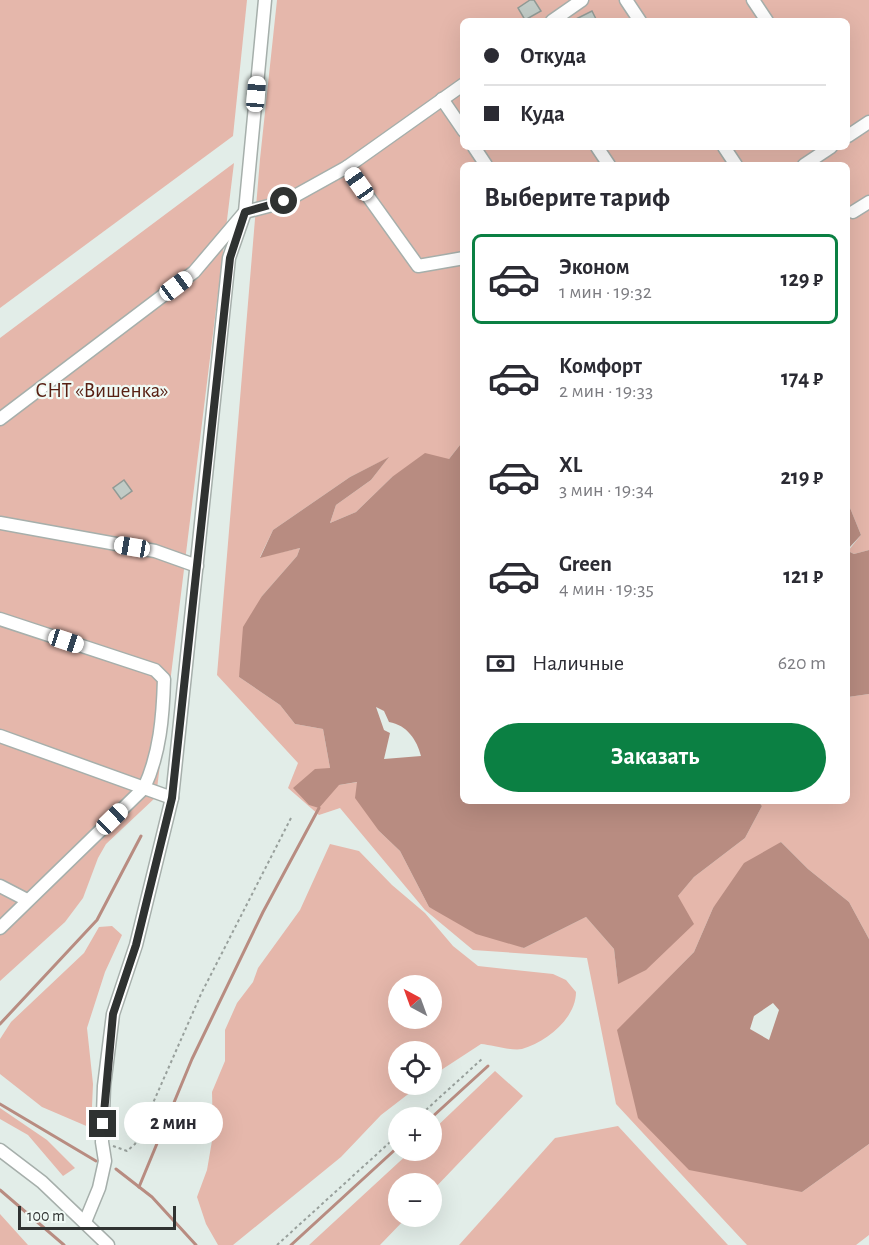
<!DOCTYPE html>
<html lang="ru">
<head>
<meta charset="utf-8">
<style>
	:root { --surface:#fff; --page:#f2f2f3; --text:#2b2b33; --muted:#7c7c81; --line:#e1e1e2; --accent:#0b8043 }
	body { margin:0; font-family:"Alegreya Sans",sans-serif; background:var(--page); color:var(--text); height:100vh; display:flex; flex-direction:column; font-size:22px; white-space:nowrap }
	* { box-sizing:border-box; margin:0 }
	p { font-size:20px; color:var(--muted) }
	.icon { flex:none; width:33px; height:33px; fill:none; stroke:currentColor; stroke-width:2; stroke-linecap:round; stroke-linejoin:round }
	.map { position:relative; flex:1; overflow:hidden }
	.sheet { position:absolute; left:460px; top:162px; width:390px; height:642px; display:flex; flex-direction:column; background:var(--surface); border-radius:9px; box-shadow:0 6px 24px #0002 }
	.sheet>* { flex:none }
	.guide { position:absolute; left:460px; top:18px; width:390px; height:132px; border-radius:9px; box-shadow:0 6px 24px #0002; display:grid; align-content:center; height:132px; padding:0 24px; background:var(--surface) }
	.needle { width:39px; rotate:319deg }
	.buttons { position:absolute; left:388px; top:975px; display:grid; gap:12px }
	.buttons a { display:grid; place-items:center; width:54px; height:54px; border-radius:50%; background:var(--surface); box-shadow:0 6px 24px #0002; font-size:30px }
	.scale { position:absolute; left:18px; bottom:15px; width:158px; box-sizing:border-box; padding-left:6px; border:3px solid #2f3231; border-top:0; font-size:16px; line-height:21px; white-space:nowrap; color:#2f3231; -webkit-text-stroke:4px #f0faf5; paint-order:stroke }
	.end { position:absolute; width:27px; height:27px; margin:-14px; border:8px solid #2f3231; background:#fff; box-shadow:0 0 0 3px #fff }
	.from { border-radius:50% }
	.bubble { position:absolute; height:42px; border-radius:21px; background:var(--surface); box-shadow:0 6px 24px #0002; font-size:20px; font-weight:700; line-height:42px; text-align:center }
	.car { position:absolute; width:18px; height:36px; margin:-18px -9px; border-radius:8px; box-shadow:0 0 4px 2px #0007; background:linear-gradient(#fff 24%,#345 0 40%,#fff 0 76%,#345 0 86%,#fff 0) }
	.guide b { display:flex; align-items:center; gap:21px; height:57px; font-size:22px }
	.guide b+b { border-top:2px solid var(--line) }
	.guide i { width:15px; height:15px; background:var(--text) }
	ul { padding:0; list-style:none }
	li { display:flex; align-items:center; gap:18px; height:90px; margin:0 12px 9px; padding:0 12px; border:3px solid transparent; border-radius:9px }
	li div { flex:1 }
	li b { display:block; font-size:22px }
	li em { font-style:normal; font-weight:700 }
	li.current { border-color:var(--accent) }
	li>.icon { width:54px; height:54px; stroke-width:1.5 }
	h2 { padding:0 24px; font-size:27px; line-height:72px }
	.pay { display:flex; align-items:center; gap:15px; height:66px; padding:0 24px; font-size:22px }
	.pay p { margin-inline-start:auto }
	.primary-button { display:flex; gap:12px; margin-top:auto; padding:12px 24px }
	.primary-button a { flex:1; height:69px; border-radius:36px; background:var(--accent); color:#fff; font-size:24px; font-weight:700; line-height:69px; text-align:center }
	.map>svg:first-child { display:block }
	.green { fill:#e5b7ab; fill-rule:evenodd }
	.water { fill:#b88c81; fill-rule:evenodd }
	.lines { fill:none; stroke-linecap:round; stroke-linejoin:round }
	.stream { stroke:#b88c81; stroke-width:3 }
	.building { fill:#c1cbc6; stroke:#909a95; stroke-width:1.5 }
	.minor-casing { stroke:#a6afab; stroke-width:15 }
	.path { stroke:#98a09c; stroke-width:2; stroke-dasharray:3 3; stroke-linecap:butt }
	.minor { stroke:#fff; stroke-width:12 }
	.route { stroke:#2f3231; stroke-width:8 }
	.labels { text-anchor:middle; stroke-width:4.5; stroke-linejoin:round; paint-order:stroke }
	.park-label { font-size:21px; fill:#582013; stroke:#f0faf5 }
</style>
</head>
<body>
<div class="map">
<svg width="869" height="1245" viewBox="0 0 869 1245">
	<rect width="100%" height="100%" fill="#e2ede8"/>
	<g class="green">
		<path d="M 0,0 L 247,0 L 233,136 L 0,308 Z"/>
		<path d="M 277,0 L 869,0 L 869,550 L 854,554 L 848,551 L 861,535 L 848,503 L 848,165 L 464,165 L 463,446 L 460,445 L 449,459 L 392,477 L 356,512 L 330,523 L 336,505 L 371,480 L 388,458 L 350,477 L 273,530 L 260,557 L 300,548 L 297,556 L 262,596 L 239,677 L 280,705 L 295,724 L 323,729 L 330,768 L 339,785 L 358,782 L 379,831 L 400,851 L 429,907 L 524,948 L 586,917 L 614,949 L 618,983 L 677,897 L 694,877 L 745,838 L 762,806 L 758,801 L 848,801 L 848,697 L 869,694 L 869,939 L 849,902 L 808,869 L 781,842 L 713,908 L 694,952 L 618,1030 L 802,1192 L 869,1144 L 869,1235 L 856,1245 L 747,1245 L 616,1104 L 587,958 L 473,950 L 425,910 L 340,808 L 319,815 L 288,788 L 298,763 L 217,675 L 260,159 ZM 464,21 L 848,21 L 848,147 L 464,147 Z"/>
		<path d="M 234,163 L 156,797 L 106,844 L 98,858 L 83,898 L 65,922 L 0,981 L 0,338 Z"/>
		<path d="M 330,844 L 359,851 L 392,885 L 425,913 L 453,946 L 478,966 L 553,974 L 566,980 L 576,992 C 576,1018 547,1042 522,1049 C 511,1051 493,1045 481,1044 L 432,1076 L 432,1052 L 399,1052 L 399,1084 L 420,1085 L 381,1115 L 341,1157 L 233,1245 L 218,1245 L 206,1224 L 197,1197 L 207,1170 L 213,1135 L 212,1092 L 225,1061 L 225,1030 L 237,1003 L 253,982 L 258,968 L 300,910 ZM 399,986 L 432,986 L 432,1018 L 399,1018 Z"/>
		<path d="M 112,926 L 122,935 L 105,972 L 87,1028 L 93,1084 L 91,1128 L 42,1107 L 0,1074 L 0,1039 L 11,1022 L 84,953 L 99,927 Z"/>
		<path d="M 495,1071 L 523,1096 L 432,1191 L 432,1184 L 399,1184 L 399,1216 L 407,1217 L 380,1245 L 309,1245 L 411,1151 L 432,1150 L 432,1131 Z"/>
		<path d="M 0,1108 L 47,1140 L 75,1168 L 63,1176 L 28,1135 L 0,1119 Z"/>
		<path d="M 618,1126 L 728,1245 L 459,1245 L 555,1138 Z"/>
		<path d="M 0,1213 L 0,1214 L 28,1245 L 0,1245 Z"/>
	</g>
	<g class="water">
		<path d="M 460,445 L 464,446 L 464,801 L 758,801 L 762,806 L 745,838 L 694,877 L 678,896 L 694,924 L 646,970 L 618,984 L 614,949 L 586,917 L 524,948 L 476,934 L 429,907 L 400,851 L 379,831 L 355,798 L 357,782 L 339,785 L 319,808 L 309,805 L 293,788 L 315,769 L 330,768 L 323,729 L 295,724 L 280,705 L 239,677 L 243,627 L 262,596 L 297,556 L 300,548 L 260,558 L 273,530 L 350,477 L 389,457 L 371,480 L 336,505 L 330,523 L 356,512 L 392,477 L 425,453 L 449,459 ZM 376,707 L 384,711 L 389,722 C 407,725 417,740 421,756 L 384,759 L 390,733 L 384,730 Z"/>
		<path d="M 848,503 L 861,535 L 848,549 Z"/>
		<path d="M 869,550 L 869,694 L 848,697 L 848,551 L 854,554 Z"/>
		<path d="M 781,842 L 808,869 L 849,902 L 869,939 L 869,1144 L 802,1192 L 689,1170 L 638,1118 L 617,1030 L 694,952 L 713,908 L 744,863 ZM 773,1003 L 779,1010 L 769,1040 L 750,1029 L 754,1016 Z"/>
	</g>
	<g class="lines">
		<g class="stream">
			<path d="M 0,1024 L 97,920 L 141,836"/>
			<path d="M 0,1104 L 96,1161"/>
			<path d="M 431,1118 L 488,1066"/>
			<path d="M 116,1169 L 152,1197 L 196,1245"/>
			<path d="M 139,1187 L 192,1059 L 263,912 L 319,808"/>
			<path d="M 0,1190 L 64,1245"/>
			<path d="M 291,1245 L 399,1146"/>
		</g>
	</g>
	<g class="building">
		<path d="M 530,0 L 534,0 L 541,11 L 525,20 L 518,8 Z"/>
		<path d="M 592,11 L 597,21 L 572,21 Z"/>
		<path d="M 124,480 L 132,491 L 121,499 L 113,488 Z"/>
	</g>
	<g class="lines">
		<g class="minor-casing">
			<g id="minor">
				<path d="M 626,0 L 640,21"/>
				<path d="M 753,0 L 767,21"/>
				<path d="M 552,21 L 582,0"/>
				<path d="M 442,99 L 464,131"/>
				<path d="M 848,136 L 869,122"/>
				<path d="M 474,147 L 486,165"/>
				<path d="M 597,147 L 609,165"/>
				<path d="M 724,147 L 736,165"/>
				<path d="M 804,165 L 831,147"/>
				<path d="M 347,167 L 418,266 L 464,258"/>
				<path d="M 853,212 L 869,202"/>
				<path d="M 0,419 L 194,272 L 245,212 L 284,202 L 347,167 L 464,84"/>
				<path d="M 0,523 L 155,551 L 197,566"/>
				<path d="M 0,619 L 155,670 L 164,679 C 163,716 160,754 144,788 L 0,928"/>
				<path d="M 0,736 L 172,798"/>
				<path d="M 0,886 L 27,900"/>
				<path d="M 0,1150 L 42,1182 L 108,1245"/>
				<path d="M 85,1222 L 99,1188 L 105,1161 L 102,1142 L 104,1086 L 113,1014 L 136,945 L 172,798 L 229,258 L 245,212 L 265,0"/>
			</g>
		</g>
		<g class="path">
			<path d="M 417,1118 L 482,1059"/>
			<path d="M 113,1146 L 127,1151 L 135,1144 L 201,994 L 291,818"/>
			<path d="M 277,1245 L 399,1134"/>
		</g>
		<use href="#minor" class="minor"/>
	</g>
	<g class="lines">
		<path class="route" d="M 103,1124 L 113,1014 L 136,945 L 172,798 L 230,258 L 245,212 L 284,201"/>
	</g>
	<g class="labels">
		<g class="park-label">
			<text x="102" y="397">СНТ «Вишенка»</text>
		</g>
	</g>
</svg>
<div class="buttons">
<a><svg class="needle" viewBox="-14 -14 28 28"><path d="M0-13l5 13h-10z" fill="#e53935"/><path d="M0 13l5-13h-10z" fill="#7c7c81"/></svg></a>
<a><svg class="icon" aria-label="locate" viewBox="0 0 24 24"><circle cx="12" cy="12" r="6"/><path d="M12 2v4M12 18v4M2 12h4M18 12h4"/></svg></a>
<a>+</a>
<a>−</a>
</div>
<div class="scale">100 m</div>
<i class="end from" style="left:284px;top:201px"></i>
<i class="end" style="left:103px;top:1124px"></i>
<div class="bubble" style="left:124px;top:1102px;width:99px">2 мин</div>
<i class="car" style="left:256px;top:94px;rotate:5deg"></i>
<i class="car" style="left:359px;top:184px;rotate:325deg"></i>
<i class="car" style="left:176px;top:286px;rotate:53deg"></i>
<i class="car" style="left:132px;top:547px;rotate:280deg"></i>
<i class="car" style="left:66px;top:641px;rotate:108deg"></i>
<i class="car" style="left:112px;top:819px;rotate:46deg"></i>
<div class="guide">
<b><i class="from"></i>Откуда</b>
<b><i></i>Куда</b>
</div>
<section class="sheet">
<h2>Выберите тариф</h2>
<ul>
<li class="current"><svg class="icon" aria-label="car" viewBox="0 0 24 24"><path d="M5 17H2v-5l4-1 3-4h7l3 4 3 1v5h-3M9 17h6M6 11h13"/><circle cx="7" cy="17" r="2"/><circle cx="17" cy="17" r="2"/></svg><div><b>Эконом</b><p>1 мин · 19:32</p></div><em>129 ₽</em></li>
<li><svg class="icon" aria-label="car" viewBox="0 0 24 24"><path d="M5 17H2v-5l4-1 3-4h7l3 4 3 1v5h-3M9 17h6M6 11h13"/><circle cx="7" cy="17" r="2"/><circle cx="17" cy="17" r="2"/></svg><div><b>Комфорт</b><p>2 мин · 19:33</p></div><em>174 ₽</em></li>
<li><svg class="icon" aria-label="car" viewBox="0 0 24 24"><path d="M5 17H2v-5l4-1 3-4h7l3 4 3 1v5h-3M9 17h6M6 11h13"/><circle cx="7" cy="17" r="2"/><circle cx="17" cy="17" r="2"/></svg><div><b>XL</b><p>3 мин · 19:34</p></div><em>219 ₽</em></li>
<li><svg class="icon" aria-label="car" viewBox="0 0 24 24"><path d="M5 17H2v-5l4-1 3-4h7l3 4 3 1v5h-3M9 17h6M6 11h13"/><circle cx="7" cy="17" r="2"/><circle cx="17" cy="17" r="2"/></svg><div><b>Green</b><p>4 мин · 19:35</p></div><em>121 ₽</em></li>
</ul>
<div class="pay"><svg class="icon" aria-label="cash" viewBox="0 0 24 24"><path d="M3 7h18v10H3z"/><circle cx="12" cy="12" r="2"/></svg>Наличные<p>620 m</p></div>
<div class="primary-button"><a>Заказать</a></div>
</section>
</div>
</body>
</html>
